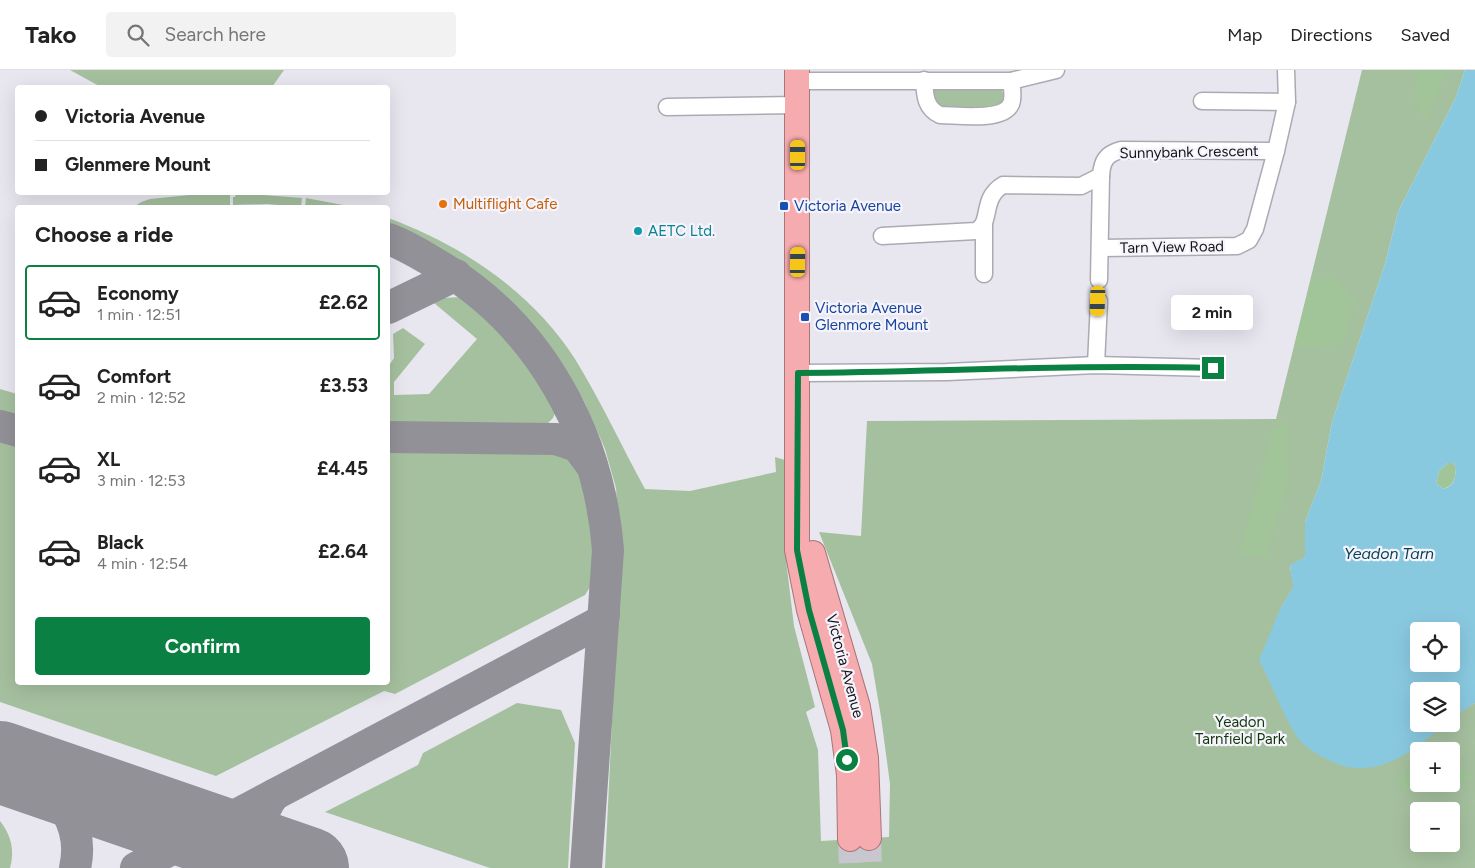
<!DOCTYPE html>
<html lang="en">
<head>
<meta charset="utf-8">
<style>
	:root { --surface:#fff; --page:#f2f2f2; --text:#222; --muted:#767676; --line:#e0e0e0; --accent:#0b8043 }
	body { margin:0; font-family:Figtree,sans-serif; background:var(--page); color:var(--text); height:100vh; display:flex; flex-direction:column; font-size:19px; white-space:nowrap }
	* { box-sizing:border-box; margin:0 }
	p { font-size:16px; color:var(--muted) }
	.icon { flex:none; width:28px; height:28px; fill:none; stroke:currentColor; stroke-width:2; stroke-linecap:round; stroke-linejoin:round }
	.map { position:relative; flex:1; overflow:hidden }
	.side { position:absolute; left:15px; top:135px; width:375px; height:480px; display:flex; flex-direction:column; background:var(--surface); border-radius:5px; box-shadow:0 5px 20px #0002 }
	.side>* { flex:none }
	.guide { position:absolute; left:15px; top:15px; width:375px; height:110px; border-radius:5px; box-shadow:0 5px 20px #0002; display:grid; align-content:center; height:110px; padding:0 20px; background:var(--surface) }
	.fabs { position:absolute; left:1410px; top:552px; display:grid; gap:10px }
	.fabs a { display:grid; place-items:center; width:50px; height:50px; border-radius:5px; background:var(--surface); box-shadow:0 5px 20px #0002; font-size:25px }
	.end { position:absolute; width:22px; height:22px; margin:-11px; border:6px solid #0b8043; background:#fff; box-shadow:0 0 0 2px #fff }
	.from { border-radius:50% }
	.bubble { position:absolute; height:35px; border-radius:5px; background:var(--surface); box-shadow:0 5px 20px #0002; font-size:16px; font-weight:700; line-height:35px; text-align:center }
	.car { position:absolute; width:15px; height:30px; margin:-15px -8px; border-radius:6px; box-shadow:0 0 4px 1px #0007; background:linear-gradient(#f5c518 24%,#345 0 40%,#f5c518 0 76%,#345 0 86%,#f5c518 0) }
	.guide b { display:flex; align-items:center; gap:18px; height:48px; font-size:19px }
	.guide b+b { border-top:1px solid var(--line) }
	.guide i { width:12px; height:12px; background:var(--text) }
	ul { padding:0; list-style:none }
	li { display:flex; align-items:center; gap:15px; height:75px; margin:0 10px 8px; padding:0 10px; border:2px solid transparent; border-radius:5px }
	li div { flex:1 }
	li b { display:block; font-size:19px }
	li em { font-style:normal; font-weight:700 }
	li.active { border-color:var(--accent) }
	li>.icon { width:45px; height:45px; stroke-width:1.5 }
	h2 { padding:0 20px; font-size:22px; line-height:60px }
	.primary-button { display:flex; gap:10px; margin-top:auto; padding:10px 20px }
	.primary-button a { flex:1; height:58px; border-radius:5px; background:var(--accent); color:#fff; font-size:20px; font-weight:700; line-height:58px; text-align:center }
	header { display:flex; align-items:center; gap:30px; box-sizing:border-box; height:70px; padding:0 25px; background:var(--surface); border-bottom:1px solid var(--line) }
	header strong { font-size:24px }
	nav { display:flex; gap:28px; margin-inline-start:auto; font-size:18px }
	.search { width:350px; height:45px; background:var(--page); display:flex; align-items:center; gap:12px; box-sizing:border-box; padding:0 18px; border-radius:5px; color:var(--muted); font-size:19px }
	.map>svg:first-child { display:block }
	.green { fill:#a5c09f; fill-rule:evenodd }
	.forest { fill:#a1c599 }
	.water { fill:#89c9e0; fill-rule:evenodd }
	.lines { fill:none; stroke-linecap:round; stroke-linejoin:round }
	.taxiway { stroke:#929198; stroke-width:32 }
	.runway { stroke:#929198; stroke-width:82 }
	.highway-tunnel { stroke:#c8c7cf; stroke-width:24; stroke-dasharray:24 12; stroke-linecap:butt }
	.minor-casing { stroke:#abaab2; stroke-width:19 }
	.highway-casing { stroke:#a77679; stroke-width:26 }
	.minor { stroke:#fff; stroke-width:16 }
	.highway { stroke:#f6abae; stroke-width:24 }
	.route { stroke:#0b8043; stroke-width:6 }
	.food-dot { fill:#e8710a; stroke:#f5f4fd; stroke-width:2 }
	.transit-dot { fill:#1a4fb4; stroke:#f5f4fd; stroke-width:2 }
	.culture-dot { fill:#0f9aa8; stroke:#f5f4fd; stroke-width:2 }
	.labels { text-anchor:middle; stroke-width:4.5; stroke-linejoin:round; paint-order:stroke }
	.street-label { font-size:15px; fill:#141417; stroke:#f5f4fd }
	.food-label { font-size:15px; fill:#c56008; stroke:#f5f4fd; text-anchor:start }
	.transit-label { font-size:15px; fill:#164399; stroke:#f5f4fd; text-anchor:start }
	.culture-label { font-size:15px; fill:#0d838f; stroke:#f5f4fd; text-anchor:start }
	.park-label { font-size:15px; fill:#13370a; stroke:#f5f4fd }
	.water-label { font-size:16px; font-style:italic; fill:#074152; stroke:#f5f4fd }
</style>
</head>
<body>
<header>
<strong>Tako</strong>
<div class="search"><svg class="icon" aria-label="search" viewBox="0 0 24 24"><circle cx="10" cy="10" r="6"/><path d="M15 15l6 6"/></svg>Search here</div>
<nav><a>Map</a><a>Directions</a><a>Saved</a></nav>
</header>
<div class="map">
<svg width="1475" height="798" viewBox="0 0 1475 798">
	<rect width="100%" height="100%" fill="#e8e7f0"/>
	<g class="green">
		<path d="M 70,0 L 284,0 L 272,17 L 101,17 Z"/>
		<path d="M 1362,0 L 1465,0 L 1456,27 L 1398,142 L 1385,194 L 1332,352 L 1321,411 L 1305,452 L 1305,487 L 1290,496 L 1294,517 L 1280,539 L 1419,654 L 1451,654 L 1451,647 L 1475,633 L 1475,798 L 605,798 L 620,484 L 616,418 L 605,379 L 585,333 L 564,296 L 535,259 L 503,228 L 466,197 L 462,197 L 459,192 L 388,157 L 388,148 C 462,175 532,222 575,289 C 601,331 622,377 645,419 L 690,421 L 776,402 L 775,387 L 785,390 L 786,490 L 794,556 L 815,637 L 806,642 L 818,680 L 821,771 L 889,767 L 890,714 L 881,647 L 872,594 L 819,462 L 861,466 L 867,351 L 1276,349 ZM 1419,681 L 1451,681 L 1451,714 L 1419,714 ZM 1419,741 L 1451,741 L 1451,774 L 1419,774 Z"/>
		<path d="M 1000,16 L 1006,30 L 995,41 L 939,38 L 931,23 L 934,18 Z"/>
		<path d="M 209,123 L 230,123 L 230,135 L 209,138 L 134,137 L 141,132 L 150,129 Z"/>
		<path d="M 239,123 L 302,128 L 301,137 L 267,134 L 233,135 L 233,127 L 235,127 L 236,123 Z"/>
		<path d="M 306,128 L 354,137 L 305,137 Z"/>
		<path d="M 461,227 L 494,256 L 528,294 L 557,339 L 553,348 L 546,355 L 388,355 L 388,297 L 394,288 L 393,264 L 403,258 L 425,274 L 394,312 L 394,325 L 429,324 L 477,269 L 434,233 L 443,228 Z"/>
		<path d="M 0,319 L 17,324 L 17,348 L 0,343 Z"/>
		<path d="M 0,370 L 17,376 L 18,612 L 388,612 L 388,380 L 559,380 L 575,391 L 583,410 L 590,450 L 595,509 L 585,525 L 395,624 L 384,621 L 216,706 L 0,632 Z"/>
		<path d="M 517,633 L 561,640 L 575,673 L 568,798 L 490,798 L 325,742 L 418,695 L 423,683 Z"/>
		<path d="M 0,751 C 11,765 15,780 10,798 L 0,798 Z"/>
	</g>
	<g class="forest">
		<path d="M 1419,0 L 1447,0 L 1426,50 C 1411,32 1413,22 1419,0 Z"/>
		<path d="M 1311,209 L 1335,209 L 1355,231 L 1342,275 L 1294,277 Z"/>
		<path d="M 1286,351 L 1288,415 L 1265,488 L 1240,484 L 1273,360 Z"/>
		<path d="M 1448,393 L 1453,393 L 1456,397 C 1455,409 1455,414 1444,419 L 1436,413 L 1439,401 Z"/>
		<path d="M 1451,685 L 1473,710 L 1451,713 Z"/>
		<path d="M 1419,693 L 1419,714 L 1449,714 L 1403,721 L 1397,707 Z"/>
	</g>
	<path class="water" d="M 1465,0 L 1475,0 L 1475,633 L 1451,648 L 1451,621 L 1419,621 L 1419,654 L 1445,654 C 1409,685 1370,715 1323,687 C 1311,681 1301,674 1294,662 C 1281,640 1271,613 1259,590 L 1280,539 L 1293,517 L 1290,495 L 1305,487 L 1305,452 L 1321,411 L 1332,352 L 1385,194 L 1398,142 L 1456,27 ZM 1448,393 L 1453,393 L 1456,397 C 1455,409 1455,415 1444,419 L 1436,413 L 1439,401 ZM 1419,561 L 1451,561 L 1451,594 L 1419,594 Z"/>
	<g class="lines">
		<g class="taxiway">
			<path d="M 388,169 C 406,175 421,185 438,195 C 540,255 599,364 608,480 L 586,798"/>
			<path d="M 388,238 L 456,205"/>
			<path d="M 0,356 L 18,361"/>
			<path d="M 388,367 L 556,369 L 577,376 L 592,396"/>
			<path d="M 26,701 C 59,724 85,754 75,798"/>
			<path d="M 274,725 C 260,742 256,767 275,783 C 280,787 289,790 296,794"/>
			<path d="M 143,741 C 171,748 197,752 226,746"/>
			<path d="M 185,778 C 213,774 236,776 263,783"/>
			<path d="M 136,798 L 598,553 L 604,545"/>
		</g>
		<path class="runway" d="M 0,692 L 308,798"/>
		<g class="highway-tunnel">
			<path d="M 869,768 L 870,798"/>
			<path d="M 850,769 L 851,798"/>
		</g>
		<g class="minor-casing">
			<g id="minor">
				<path d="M 924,10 C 925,25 925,38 940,45 C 957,45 1003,52 1011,34 C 1014,27 1012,18 1011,11"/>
				<path d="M 797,11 L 1011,11 L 1056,0"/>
				<path d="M 1202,31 L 1287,32"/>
				<path d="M 667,37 L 797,35"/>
				<path d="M 984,154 L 984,204"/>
				<path d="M 882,166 L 976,161 C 993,152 980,129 1003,115 L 1081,116 L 1101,106"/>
				<path d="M 1101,178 L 1237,176 L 1249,170 L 1255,159 L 1276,81 L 1287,32 L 1286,0"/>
				<path d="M 1099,210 L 1101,106 C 1102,91 1106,84 1121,80 L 1276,81"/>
				<path d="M 1096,295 L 1099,231"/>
				<path d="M 798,303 L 947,302 L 1096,295 L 1213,298"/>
			</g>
		</g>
		<g class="highway-casing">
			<g id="highway">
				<path d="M 797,0 L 797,480 L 809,540 L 843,660 L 849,705 L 850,769"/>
				<path d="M 813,483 L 858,637 L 866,688 L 869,768"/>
			</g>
		</g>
		<use href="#minor" class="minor"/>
		<use href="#highway" class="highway"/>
	</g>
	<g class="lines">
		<path class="route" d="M 847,690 L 843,660 L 809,540 L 797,480 L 798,303 C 936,302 1074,294 1213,298"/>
	</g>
	<circle class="food-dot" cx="443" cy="134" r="5"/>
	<g class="transit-dot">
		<rect x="779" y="131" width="10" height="10" rx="2.5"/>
		<rect x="800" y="242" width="10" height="10" rx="2.5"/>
	</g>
	<circle class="culture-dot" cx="638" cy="161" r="5"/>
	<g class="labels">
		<g class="street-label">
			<text transform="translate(1189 82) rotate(-1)" y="5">Sunnybank Crescent</text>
			<text transform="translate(1172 177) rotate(-1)" y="5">Tarn View Road</text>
			<text transform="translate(845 596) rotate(75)" y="5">Victoria Avenue</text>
		</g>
		<g class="food-label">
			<text x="453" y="139">Multiflight Cafe</text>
		</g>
		<g class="transit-label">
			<text x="794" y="141">Victoria Avenue</text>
			<text x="815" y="243">Victoria Avenue<tspan x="815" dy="17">Glenmore Mount</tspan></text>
		</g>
		<g class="culture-label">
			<text x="648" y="166">AETC Ltd.</text>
		</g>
		<g class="park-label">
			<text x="1240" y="657">Yeadon<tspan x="1240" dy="17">Tarnfield Park</tspan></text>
		</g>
		<g class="water-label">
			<text x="1389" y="489">Yeadon Tarn</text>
		</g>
	</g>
</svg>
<div class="fabs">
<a><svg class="icon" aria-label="locate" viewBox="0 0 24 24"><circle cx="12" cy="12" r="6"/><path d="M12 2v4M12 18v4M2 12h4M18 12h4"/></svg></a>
<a><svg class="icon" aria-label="layers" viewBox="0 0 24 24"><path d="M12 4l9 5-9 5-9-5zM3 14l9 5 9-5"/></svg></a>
<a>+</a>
<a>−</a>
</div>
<i class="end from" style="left:847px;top:690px"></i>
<i class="end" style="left:1213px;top:298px"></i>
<div class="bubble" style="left:1171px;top:225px;width:82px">2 min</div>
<i class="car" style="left:798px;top:85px;rotate:0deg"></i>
<i class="car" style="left:798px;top:192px;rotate:1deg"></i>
<i class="car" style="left:1098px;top:231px;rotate:182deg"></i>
<div class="guide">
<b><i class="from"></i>Victoria Avenue</b>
<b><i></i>Glenmere Mount</b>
</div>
<section class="side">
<h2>Choose a ride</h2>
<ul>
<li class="active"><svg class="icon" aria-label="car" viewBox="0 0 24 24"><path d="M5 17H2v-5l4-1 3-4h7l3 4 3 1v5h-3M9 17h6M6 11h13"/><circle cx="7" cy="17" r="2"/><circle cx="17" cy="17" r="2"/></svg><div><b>Economy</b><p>1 min · 12:51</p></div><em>£2.62</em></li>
<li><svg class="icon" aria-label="car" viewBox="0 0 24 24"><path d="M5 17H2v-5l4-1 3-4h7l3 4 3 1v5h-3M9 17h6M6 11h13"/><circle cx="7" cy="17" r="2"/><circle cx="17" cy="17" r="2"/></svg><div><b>Comfort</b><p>2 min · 12:52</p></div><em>£3.53</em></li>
<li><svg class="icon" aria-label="car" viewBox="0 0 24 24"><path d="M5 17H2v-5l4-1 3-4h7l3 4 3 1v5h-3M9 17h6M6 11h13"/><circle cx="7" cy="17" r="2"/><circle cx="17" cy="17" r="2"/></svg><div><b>XL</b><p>3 min · 12:53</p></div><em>£4.45</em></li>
<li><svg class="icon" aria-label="car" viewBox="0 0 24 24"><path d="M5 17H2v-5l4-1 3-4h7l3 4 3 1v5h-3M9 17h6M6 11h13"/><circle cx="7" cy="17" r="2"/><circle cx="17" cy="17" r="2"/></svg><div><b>Black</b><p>4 min · 12:54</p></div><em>£2.64</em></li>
</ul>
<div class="primary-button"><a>Confirm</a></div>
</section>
</div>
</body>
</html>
